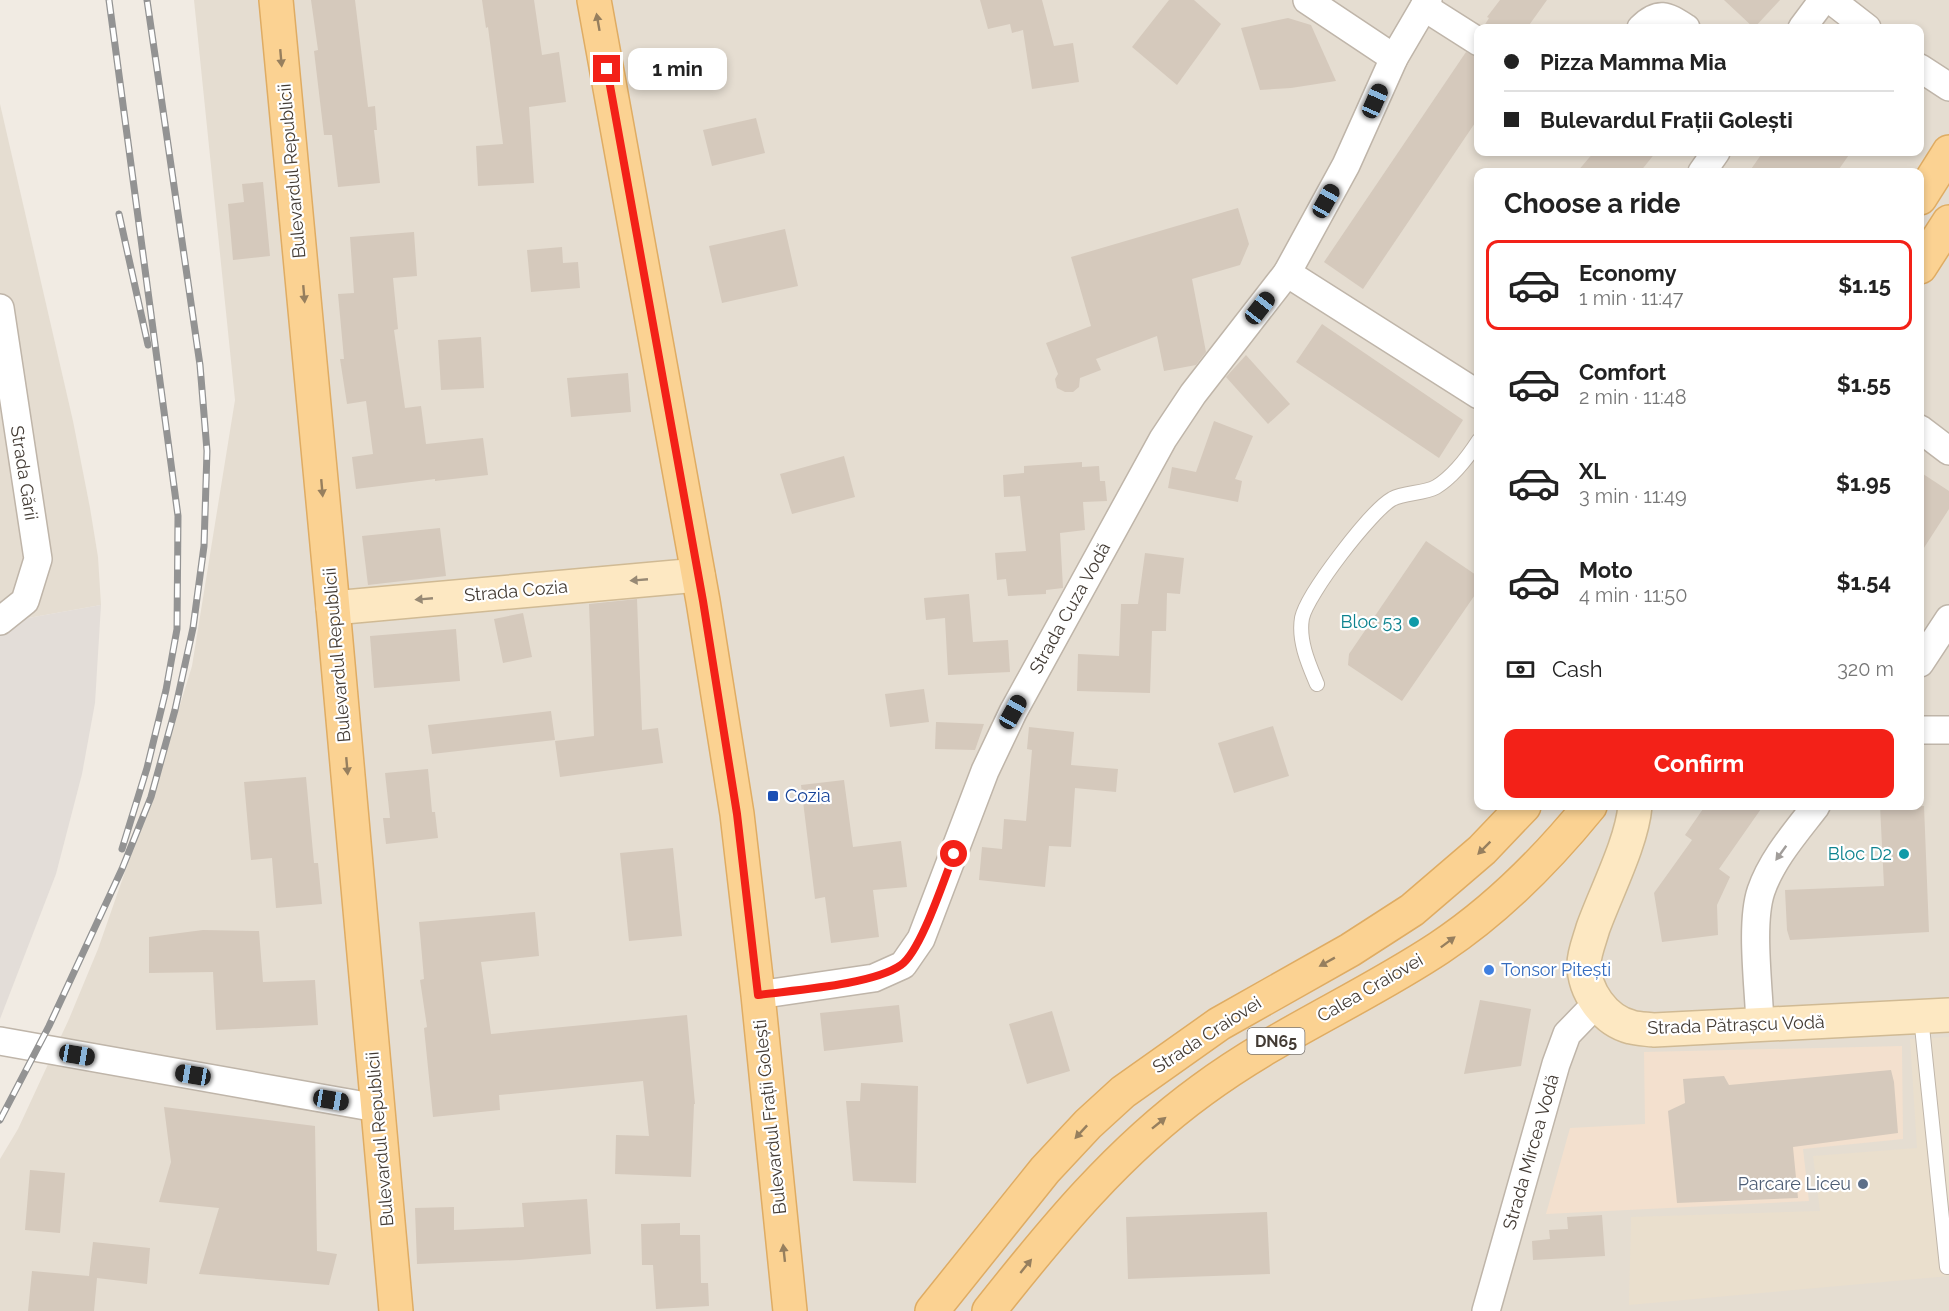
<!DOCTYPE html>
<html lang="en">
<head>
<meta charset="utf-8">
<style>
	:root { --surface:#fff; --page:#f2f2f2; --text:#222; --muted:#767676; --line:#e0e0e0; --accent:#f32118 }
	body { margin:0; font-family:Raleway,sans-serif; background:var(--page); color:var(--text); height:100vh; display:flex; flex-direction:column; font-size:22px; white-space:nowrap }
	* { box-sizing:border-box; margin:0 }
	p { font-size:20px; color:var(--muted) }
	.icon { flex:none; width:33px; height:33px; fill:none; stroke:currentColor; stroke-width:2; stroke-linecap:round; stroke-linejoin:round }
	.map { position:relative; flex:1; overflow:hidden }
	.sheet { position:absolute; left:1474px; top:168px; width:450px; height:642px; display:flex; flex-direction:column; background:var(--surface); border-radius:12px; box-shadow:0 3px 9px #0003 }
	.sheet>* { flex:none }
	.hud { position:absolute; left:1474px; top:24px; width:450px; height:132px; border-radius:12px; box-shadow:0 3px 9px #0003; display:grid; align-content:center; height:132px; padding:0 30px; background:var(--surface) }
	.end { position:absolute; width:27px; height:27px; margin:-14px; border:8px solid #f32118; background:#fff; box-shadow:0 0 0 3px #fff }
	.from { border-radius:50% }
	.bubble { position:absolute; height:42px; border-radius:12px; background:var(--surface); box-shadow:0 3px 9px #0003; font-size:20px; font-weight:700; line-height:42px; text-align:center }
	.car { position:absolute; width:18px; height:36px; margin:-18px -9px; border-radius:8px; box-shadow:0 0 4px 2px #0007; background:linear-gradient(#222 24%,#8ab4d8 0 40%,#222 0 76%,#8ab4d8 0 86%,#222 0) }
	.hud b { display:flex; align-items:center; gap:21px; height:57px; font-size:22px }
	.hud b+b { border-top:2px solid var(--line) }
	.hud i { width:15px; height:15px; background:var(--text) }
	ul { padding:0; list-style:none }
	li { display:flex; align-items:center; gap:18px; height:90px; margin:0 12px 9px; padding:0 18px; border:3px solid transparent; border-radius:12px }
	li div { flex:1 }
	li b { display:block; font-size:22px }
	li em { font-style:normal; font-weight:700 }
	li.active { border-color:var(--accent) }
	li>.icon { width:54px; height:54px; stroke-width:1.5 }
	h2 { padding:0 30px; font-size:27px; line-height:72px }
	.pay { display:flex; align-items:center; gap:15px; height:66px; padding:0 30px; font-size:22px }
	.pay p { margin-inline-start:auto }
	.cta { display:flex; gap:12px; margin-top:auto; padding:12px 30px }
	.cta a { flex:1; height:69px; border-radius:12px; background:var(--accent); color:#fff; font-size:24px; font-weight:700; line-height:69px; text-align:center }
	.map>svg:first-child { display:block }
	.residential { fill:#e5ddd1; fill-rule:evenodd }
	.commercial { fill:#f3e0ce }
	.industrial { fill:#e3ddd8 }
	.education { fill:#eadfcd }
	.building { fill:#d5c9bc }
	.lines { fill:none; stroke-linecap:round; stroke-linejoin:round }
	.lane-casing { stroke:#bfb5a9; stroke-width:16 }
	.street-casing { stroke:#bfb5a9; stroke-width:30 }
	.secondary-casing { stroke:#d0ba94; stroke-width:36 }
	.primary-casing { stroke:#dfac63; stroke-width:36 }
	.lane { stroke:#fff; stroke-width:14 }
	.street { stroke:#fff; stroke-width:27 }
	.secondary { stroke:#fde8c2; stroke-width:33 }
	.primary { stroke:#fbd292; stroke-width:33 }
	.rail-casing { stroke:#939393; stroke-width:7 }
	.rail { stroke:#fff; stroke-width:4.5; stroke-dasharray:14; stroke-linecap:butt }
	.oneway { fill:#967f5e }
	.oneway2 { fill:#978974 }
	.oneway3 { fill:#a19d9a }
	.route { stroke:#f32118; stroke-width:8 }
	.culture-dot { fill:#0f9aa8; stroke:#fff; stroke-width:2 }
	.transit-dot { fill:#1a4fb4; stroke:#fff; stroke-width:2 }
	.shop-dot { fill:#3f7fe0; stroke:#fff; stroke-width:2 }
	.service-dot { fill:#5c6f8a; stroke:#fff; stroke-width:2 }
	.labels { text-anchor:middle; stroke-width:4.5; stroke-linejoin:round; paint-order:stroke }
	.shield { fill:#fff; stroke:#7b7671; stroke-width:1.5 }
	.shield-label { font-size:16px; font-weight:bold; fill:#433b34 }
	.street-label { font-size:18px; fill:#433b34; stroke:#fff }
	.culture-label { font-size:18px; fill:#0d838f; stroke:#fff; text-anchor:end }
	.transit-label { font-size:18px; fill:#164399; stroke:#fff; text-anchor:start }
	.shop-label { font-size:18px; fill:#366cbe; stroke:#fff; text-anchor:start }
	.service-label { font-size:18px; fill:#4e5e75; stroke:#fff; text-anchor:end }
</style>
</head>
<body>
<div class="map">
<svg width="1949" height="1311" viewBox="0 0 1949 1311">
	<rect width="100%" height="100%" fill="#f1ebe3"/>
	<g class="residential">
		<path d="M 194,0 L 1949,0 L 1949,1311 L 0,1311 L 0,1159 L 18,1129 L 69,1019 L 98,949 L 156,783 L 192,666 L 235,400 ZM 1479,28 L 1920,28 L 1920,152 L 1479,152 ZM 1479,172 L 1920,172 L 1920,806 L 1479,806 Z"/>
		<path d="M 0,104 L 73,421 L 90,508 L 98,557 L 101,605 L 0,623 Z"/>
	</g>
	<path class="commercial" d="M 1902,1046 L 1903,1139 L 1803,1149 L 1809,1201 L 1546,1214 L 1570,1128 L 1645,1124 L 1644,1052 Z"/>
	<path class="industrial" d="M 101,605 L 95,703 L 82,774 L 56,874 L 0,1019 L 0,623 Z"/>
	<path class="education" d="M 1949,1037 L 1949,1276 L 1629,1305 L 1631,1217 L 1820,1211 L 1813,1156 L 1917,1148 L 1910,1039 Z"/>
	<g class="building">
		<path d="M 311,0 L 355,0 L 368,107 L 375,106 L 377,130 L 374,130 L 380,183 L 338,187 L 332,135 L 324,135 L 314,51 L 318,50 Z"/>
		<path d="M 482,0 L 534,0 L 542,55 L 559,52 L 566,102 L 529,107 L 534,183 L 478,186 L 476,146 L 503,144 L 488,27 L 486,28 Z"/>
		<path d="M 980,0 L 1042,0 L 1054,46 L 1073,43 L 1079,82 L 1032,89 L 1023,30 L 1012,33 L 1010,24 L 988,29 Z"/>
		<path d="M 1169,0 L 1194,0 L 1221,24 L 1177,85 L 1132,47 Z"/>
		<path d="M 1500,0 L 1547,0 L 1527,28 L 1487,28 L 1484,26 L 1489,18 L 1487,17 Z"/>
		<path d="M 1724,0 L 1780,0 L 1754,28 Z"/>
		<path d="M 1288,18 L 1311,25 L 1336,81 L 1291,88 L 1260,90 L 1241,28 Z"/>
		<path d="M 1466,52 L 1479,58 L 1479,117 L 1363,289 L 1324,262 Z"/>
		<path d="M 756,118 L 765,153 L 712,166 L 703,130 Z"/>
		<path d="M 1594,152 L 1656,152 L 1640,172 L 1577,172 Z"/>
		<path d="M 1763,152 L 1851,152 L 1837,172 L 1749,172 Z"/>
		<path d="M 263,182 L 270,256 L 233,260 L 228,204 L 244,202 L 242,184 Z"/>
		<path d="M 1238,208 L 1249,244 L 1240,265 L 1192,279 L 1206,352 L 1196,365 L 1164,371 L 1157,336 L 1096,359 L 1101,370 L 1080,378 L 1079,387 L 1073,392 L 1065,392 L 1057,388 L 1055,379 L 1058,374 L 1046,343 L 1091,326 L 1071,257 Z"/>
		<path d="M 785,229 L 798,286 L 722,303 L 709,246 Z"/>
		<path d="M 414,232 L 417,276 L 393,278 L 398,329 L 394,330 L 405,408 L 421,406 L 426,444 L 483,438 L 488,475 L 435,481 L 435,479 L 356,489 L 352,457 L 373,454 L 366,401 L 347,404 L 340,359 L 344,359 L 338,294 L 354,293 L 350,237 Z"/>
		<path d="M 562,247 L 563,263 L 578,262 L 580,288 L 531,292 L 527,250 Z"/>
		<path d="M 1322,324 L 1463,420 L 1439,458 L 1296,362 Z"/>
		<path d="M 481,337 L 484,388 L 441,390 L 438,340 Z"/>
		<path d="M 1246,355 L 1290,404 L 1268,424 L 1226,377 Z"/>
		<path d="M 628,373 L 631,412 L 571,417 L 567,378 Z"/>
		<path d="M 1214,421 L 1253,436 L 1235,479 L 1242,481 L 1238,502 L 1168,488 L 1172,467 L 1196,472 Z"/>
		<path d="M 844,456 L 855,497 L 792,514 L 780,474 Z"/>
		<path d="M 1082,462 L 1082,467 L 1099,466 L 1100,481 L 1105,481 L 1107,501 L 1083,502 L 1085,530 L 1060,533 L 1063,588 L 1046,590 L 1046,594 L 1008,596 L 1006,579 L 997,580 L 995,553 L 1026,551 L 1020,496 L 1004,497 L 1003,475 L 1024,473 L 1024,466 Z"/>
		<path d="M 1920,472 L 1949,491 L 1949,509 L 1920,554 Z"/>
		<path d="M 440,528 L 446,576 L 368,585 L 362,536 Z"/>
		<path d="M 1426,541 L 1479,577 L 1479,589 L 1402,701 L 1348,665 L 1349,654 Z"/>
		<path d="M 1145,553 L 1184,558 L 1180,594 L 1167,593 L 1166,631 L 1152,631 L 1150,693 L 1077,691 L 1078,654 L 1119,656 L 1121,604 L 1138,604 Z"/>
		<path d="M 969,594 L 973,642 L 1008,640 L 1010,672 L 948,675 L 945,618 L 926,620 L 924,598 Z"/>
		<path d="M 637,599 L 642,730 L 658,728 L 663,763 L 560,777 L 555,741 L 594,736 L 589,604 Z"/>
		<path d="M 523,613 L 532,657 L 503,663 L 494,619 Z"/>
		<path d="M 456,629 L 460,681 L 374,688 L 370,636 Z"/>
		<path d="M 924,689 L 929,722 L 890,727 L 885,694 Z"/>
		<path d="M 551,711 L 555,740 L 432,754 L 428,725 Z"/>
		<path d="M 936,722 L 984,724 L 975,750 L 935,749 Z"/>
		<path d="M 1273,726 L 1289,776 L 1234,793 L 1218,743 Z"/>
		<path d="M 1029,727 L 1074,732 L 1071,765 L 1118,769 L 1116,792 L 1075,788 L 1071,847 L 1049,846 L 1045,887 L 979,880 L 982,847 L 1002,849 L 1004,819 L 1026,821 L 1032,750 L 1027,749 Z"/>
		<path d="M 428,769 L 432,812 L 435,812 L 438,838 L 386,844 L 383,818 L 390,818 L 385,773 Z"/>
		<path d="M 306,777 L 314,863 L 318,863 L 322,904 L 276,908 L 272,858 L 251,860 L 244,782 Z"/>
		<path d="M 844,780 L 853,847 L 901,841 L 907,887 L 873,890 L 879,937 L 831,943 L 825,897 L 815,899 L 801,785 Z"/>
		<path d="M 1705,806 L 1763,806 L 1719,869 L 1730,877 L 1717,905 L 1718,935 L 1662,942 L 1654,893 L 1692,840 L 1685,835 Z"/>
		<path d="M 1880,806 L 1924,806 L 1929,932 L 1790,940 L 1787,930 L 1785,890 L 1884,886 Z"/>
		<path d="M 673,848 L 682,936 L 629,941 L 620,853 Z"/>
		<path d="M 535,912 L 539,956 L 481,962 L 491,1034 L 687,1015 L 695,1104 L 694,1104 L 691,1177 L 615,1174 L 616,1135 L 649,1136 L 643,1081 L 499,1095 L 500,1110 L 433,1117 L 424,1028 L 427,1027 L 420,980 L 424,979 L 419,922 Z"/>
		<path d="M 203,930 L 259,931 L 263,982 L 315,980 L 318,1025 L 216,1030 L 213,972 L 149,973 L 149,937 Z"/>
		<path d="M 1480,1000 L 1531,1009 L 1521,1066 L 1464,1074 Z"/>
		<path d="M 899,1005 L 903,1042 L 824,1051 L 820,1013 Z"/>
		<path d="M 1052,1011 L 1070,1071 L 1027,1084 L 1009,1024 Z"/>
		<path d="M 1891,1070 L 1894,1082 L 1898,1133 L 1793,1147 L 1798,1198 L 1677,1203 L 1668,1111 L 1685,1103 L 1683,1079 L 1724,1076 L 1729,1085 Z"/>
		<path d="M 861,1083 L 918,1086 L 916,1183 L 853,1181 L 846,1101 L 860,1101 Z"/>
		<path d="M 164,1107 L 315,1126 L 317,1251 L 337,1254 L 329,1285 L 199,1274 L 219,1208 L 159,1202 L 171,1162 Z"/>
		<path d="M 30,1170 L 65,1173 L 60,1233 L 25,1230 Z"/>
		<path d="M 587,1199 L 591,1254 L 519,1260 L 417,1264 L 415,1208 L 454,1207 L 454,1230 L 524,1227 L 522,1203 Z"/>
		<path d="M 1267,1212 L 1270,1274 L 1128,1279 L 1126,1217 Z"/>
		<path d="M 1602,1215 L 1605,1256 L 1533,1260 L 1532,1241 L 1550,1239 L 1549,1230 L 1568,1229 L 1567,1217 Z"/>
		<path d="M 680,1223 L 680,1235 L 700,1235 L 701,1283 L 708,1283 L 709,1306 L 656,1309 L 653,1265 L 642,1265 L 641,1224 Z"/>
		<path d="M 93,1242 L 150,1248 L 147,1284 L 97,1278 L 94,1311 L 28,1311 L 32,1271 L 89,1276 Z"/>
	</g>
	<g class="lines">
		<g class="lane-casing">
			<g id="lane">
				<path d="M 1317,684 C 1309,665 1298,641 1302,618 C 1307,594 1371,511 1392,499 C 1405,492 1423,494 1436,487 C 1454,476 1468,457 1479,440"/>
				<path d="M 1921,1017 L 1947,1267 L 1949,1266"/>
			</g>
		</g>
		<g class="street-casing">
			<g id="street">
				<path d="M 1307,0 L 1394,58"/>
				<path d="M 1831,0 L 1867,28"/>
				<path d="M 1424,7 L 1479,42"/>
				<path d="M 1641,28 C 1659,10 1667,16 1686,28"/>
				<path d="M 1802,28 L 1823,0"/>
				<path d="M 1920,68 L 1949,87"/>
				<path d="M 1702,172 L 1716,152"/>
				<path d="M 1287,273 L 1479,395"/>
				<path d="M 0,308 L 38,559 L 25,601 L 0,621"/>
				<path d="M 1920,429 L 1949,451"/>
				<path d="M 1920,663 L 1949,619"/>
				<path d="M 1920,730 L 1949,730"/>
				<path d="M 758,995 L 874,978 L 903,965 L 921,939 L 985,771 L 1013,712 L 1163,439 L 1193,394 L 1287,273 L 1346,165 L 1394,58 L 1428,0"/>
				<path d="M 1760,1025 C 1759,988 1750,924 1761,891 C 1772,859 1796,832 1816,806"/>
				<path d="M 0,1041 L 377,1108"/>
				<path d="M 1486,1311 L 1556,1064 L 1567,1034 L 1597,1003"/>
			</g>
		</g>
		<g class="secondary-casing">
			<g id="secondary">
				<path d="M 333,608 L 698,575"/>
				<path d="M 1635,806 C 1632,842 1606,892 1593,928 C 1590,939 1584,953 1584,964 C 1584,991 1604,1020 1631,1027 C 1638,1029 1647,1029 1654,1030 L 1949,1015"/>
			</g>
		</g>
		<g class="primary-casing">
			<g id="primary">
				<path d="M 276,0 L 333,608 L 396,1311"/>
				<path d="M 594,0 L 703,601 L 737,814 L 758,995 L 790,1311"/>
				<path d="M 1920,198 L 1949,152"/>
				<path d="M 1920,267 L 1949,222"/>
				<path d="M 932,1311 L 1045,1170 L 1088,1124 L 1123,1092 L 1219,1024 L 1350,950 L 1412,910 L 1482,850 L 1524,806"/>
				<path d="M 989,1311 C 1053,1230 1118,1151 1202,1090 C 1276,1035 1362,999 1439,948 C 1498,909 1546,860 1590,806"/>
			</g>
		</g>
		<use href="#lane" class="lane"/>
		<use href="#street" class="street"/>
		<use href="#secondary" class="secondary"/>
		<use href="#primary" class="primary"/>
		<g class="rail-casing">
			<g id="rail">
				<path d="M 109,0 L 178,516 L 177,629 L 166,690 L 147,768 L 122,849"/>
				<path d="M 119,214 L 148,345"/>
				<path d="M 0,1120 L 49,1026 L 122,869 L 151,797 L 175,710 L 193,628 L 204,546 L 207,451 L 200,365 L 147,0"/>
			</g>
		</g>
		<use href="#rail" class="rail"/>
	</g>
	<defs><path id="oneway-solid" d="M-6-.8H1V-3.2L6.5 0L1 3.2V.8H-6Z" transform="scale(1.5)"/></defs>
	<g class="oneway">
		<use href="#oneway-solid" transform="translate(598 22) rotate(-100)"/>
		<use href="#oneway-solid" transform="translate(281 58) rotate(85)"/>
		<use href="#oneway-solid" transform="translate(304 294) rotate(85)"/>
		<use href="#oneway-solid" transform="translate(322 488) rotate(85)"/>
		<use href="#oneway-solid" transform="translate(347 766) rotate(85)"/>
		<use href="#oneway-solid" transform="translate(1484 848) rotate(135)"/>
		<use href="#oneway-solid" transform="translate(1448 942) rotate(-37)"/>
		<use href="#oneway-solid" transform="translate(1327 962) rotate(151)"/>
		<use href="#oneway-solid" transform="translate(1159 1123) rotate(-39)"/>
		<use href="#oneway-solid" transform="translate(1081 1132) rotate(133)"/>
		<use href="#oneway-solid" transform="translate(784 1253) rotate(-96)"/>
		<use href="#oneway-solid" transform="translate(1026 1266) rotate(-51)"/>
	</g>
	<g class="oneway2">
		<use href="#oneway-solid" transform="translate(639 580) rotate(175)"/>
		<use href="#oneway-solid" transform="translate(424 599) rotate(175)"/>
	</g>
	<use class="oneway3" href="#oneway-solid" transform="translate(1781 853) rotate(126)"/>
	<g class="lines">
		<path class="route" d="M 607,69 L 703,601 L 737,814 L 758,995 C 795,990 872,985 901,965 C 921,951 944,879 954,854"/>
	</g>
	<g class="culture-dot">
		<circle cx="1414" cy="622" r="6"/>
		<circle cx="1904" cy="854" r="6"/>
	</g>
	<rect class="transit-dot" x="767" y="790" width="12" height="12" rx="3"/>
	<circle class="shop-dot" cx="1489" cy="970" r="6"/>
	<circle class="service-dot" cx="1863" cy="1184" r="6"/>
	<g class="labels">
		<rect class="shield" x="1247.5" y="1028" width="57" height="26" rx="4.5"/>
		<g class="shield-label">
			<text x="1276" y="1047">DN65</text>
		</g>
		<g class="street-label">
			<text transform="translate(292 171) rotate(-95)" y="6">Bulevardul Republicii</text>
			<text transform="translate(24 473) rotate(81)" y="6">Strada Gării</text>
			<text transform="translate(516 591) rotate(-5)" y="6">Strada Cozia</text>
			<text transform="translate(1070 608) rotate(-61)" y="6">Strada Cuza Vodă</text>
			<text transform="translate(337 655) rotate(-95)" y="6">Bulevardul Republicii</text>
			<text transform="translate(1370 988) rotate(-30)" y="6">Calea Craiovei</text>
			<text transform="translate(1736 1025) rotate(-2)" y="6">Strada Pătrașcu Vodă</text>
			<text transform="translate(1207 1035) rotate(-33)" y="6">Strada Craiovei</text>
			<text transform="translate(770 1117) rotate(-96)" y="6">Bulevardul Frații Golești</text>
			<text transform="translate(380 1139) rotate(-95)" y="6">Bulevardul Republicii</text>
			<text transform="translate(1531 1152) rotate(-74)" y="6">Strada Mircea Vodă</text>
		</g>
		<g class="culture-label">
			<text x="1402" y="628">Bloc 53</text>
			<text x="1892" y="860">Bloc D2</text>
		</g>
		<g class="transit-label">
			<text x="785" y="802">Cozia</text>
		</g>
		<g class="shop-label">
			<text x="1501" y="976">Tonsor Pitești</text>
		</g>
		<g class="service-label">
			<text x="1851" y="1190">Parcare Liceu</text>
		</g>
	</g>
</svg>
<i class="end from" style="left:954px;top:854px"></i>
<i class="end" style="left:607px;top:69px"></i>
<div class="bubble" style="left:628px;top:48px;width:99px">1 min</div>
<i class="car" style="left:1375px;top:101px;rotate:24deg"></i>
<i class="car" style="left:1326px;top:201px;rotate:29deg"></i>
<i class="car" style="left:1260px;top:308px;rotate:38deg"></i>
<i class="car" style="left:1013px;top:712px;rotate:29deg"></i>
<i class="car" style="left:77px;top:1055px;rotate:100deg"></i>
<i class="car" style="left:193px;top:1075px;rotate:280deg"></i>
<i class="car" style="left:331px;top:1100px;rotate:100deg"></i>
<div class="hud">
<b><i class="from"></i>Pizza Mamma Mia</b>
<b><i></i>Bulevardul Frații Golești</b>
</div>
<section class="sheet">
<h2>Choose a ride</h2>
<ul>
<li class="active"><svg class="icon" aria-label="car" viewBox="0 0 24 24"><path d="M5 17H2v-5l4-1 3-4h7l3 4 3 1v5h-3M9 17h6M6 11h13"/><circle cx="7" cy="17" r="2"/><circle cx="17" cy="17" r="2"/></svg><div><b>Economy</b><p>1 min · 11:47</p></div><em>$1.15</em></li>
<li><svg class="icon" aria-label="car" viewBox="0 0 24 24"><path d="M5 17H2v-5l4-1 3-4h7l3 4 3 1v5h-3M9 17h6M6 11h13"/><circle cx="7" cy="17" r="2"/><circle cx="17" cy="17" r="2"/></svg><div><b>Comfort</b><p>2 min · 11:48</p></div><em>$1.55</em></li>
<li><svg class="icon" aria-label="car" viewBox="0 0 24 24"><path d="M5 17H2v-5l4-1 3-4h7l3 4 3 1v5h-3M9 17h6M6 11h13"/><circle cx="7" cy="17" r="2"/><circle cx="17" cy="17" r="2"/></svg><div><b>XL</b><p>3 min · 11:49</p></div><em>$1.95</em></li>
<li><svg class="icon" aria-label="car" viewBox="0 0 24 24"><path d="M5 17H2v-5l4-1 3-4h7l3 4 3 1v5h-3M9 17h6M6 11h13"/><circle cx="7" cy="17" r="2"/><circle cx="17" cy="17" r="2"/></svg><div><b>Moto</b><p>4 min · 11:50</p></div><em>$1.54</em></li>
</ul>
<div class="pay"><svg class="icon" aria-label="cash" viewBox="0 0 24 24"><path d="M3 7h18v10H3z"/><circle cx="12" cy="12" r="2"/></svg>Cash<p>320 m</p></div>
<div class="cta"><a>Confirm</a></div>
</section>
</div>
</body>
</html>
